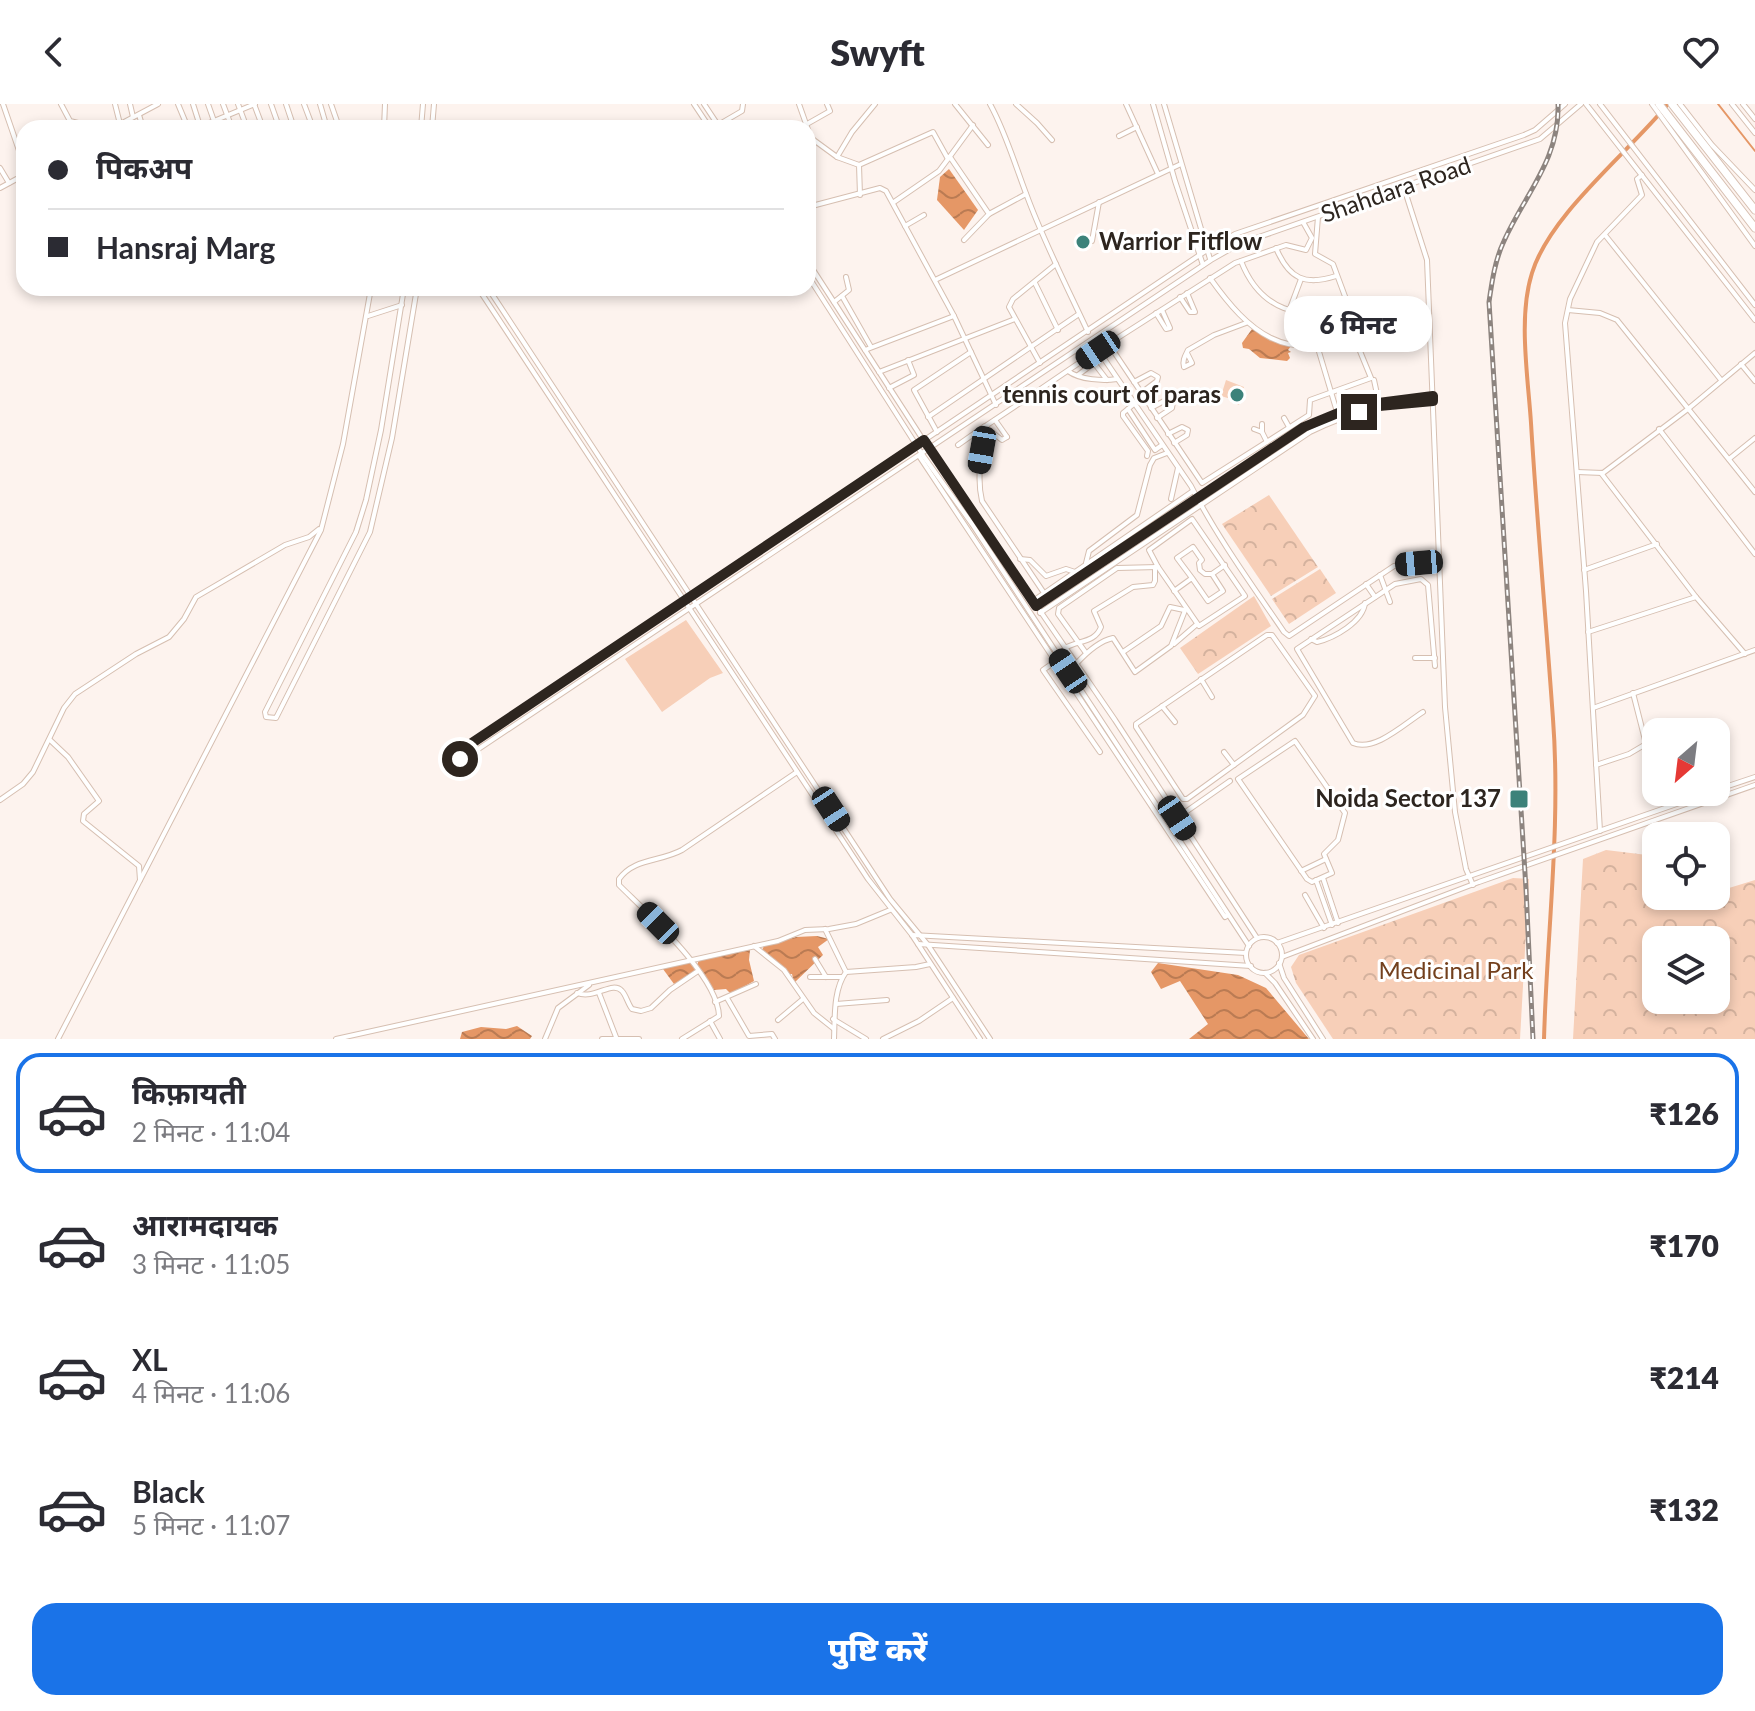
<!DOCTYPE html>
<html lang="hi">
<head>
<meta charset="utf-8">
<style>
	:root { --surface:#fff; --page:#f2f2f3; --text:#2b2b33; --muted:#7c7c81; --line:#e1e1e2; --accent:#1a73e8 }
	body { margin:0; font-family:Lato,"Noto Sans Devanagari",sans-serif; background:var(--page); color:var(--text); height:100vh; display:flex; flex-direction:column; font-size:30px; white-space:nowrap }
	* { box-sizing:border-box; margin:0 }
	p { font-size:26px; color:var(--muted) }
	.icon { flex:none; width:44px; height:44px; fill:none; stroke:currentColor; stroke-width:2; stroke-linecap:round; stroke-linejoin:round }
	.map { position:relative; height:935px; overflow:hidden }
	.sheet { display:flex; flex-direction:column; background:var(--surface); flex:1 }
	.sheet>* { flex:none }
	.guide { position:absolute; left:16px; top:16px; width:800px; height:176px; border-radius:24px; box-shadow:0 4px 12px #0003; display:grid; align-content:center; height:176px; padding:0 32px; background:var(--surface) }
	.needle { width:52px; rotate:208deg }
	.fabs { position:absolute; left:1642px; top:614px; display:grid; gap:16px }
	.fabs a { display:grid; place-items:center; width:88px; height:88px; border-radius:16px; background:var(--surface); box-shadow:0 4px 12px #0003; font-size:40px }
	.end { position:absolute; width:36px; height:36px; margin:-18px; border:10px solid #2d251f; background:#fff; box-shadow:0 0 0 4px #fff }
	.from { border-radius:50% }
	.bubble { position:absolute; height:56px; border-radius:24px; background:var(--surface); box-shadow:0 4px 12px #0003; font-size:26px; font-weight:800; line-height:56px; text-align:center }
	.car { position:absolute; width:24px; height:48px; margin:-24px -12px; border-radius:10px; box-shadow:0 0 6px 2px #0007; background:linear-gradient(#222 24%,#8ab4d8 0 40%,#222 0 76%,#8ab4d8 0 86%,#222 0) }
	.guide b { display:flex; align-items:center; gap:28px; height:76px; font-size:30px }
	.guide b+b { border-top:2px solid var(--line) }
	.guide i { width:20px; height:20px; background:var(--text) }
	ul { padding:14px 0 0; list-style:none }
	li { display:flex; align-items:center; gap:24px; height:120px; margin:0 16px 12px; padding:0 16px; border:4px solid transparent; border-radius:24px }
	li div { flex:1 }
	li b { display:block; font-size:30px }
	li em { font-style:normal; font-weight:800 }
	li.current { border-color:var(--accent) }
	li>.icon { width:72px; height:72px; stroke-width:1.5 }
	.cta { display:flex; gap:16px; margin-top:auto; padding:16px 32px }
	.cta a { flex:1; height:92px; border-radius:24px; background:var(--accent); color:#fff; font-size:32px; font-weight:800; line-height:92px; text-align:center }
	header { display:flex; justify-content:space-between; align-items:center; height:104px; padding:0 32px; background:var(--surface); font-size:36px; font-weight:800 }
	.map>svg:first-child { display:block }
	.green { fill:#f7cfb8 }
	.park { fill:url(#park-crowns); fill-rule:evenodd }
	.water { fill:url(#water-waves) }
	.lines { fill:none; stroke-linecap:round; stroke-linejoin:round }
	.stream { stroke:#e59766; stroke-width:2 }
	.canal { stroke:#e59766; stroke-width:4 }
	.minor-casing { stroke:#d6bfb1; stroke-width:6 }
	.highway-casing { stroke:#d6bfb1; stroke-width:9 }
	.minor { stroke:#fff; stroke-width:4 }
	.highway { stroke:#fff; stroke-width:7 }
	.rail-casing { stroke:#8d847f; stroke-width:5 }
	.rail { stroke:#fff; stroke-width:2; stroke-dasharray:6; stroke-linecap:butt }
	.route { stroke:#2d251f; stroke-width:10 }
	.poi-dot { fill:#3c827a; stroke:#fff; stroke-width:3 }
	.labels { text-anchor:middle; stroke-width:6; stroke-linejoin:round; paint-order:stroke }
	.street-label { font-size:24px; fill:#2d251f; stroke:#fff }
	.poi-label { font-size:24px; font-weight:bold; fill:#2d251f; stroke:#fff; text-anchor:end }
	.park-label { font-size:24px; fill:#73401d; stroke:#fff }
</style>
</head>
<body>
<header><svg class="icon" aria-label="back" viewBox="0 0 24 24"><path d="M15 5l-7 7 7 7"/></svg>Swyft<svg class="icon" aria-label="heart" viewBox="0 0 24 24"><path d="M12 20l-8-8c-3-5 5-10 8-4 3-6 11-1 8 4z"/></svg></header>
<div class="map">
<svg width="1755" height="935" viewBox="0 0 1755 935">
	<defs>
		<pattern id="park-crowns" width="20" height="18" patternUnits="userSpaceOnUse" patternTransform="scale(2)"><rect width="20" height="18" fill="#f7cfb8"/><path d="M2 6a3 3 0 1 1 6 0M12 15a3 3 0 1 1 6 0" fill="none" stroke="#d4b29e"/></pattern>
		<pattern id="water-waves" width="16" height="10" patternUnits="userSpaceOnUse" patternTransform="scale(2)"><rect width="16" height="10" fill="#e59766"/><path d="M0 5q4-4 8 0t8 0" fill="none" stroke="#ba7b53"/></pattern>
	</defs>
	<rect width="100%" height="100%" fill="#fdf3ee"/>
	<g class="green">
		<path d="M 1226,276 L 1244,283 L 1239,301 L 1231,298 L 1232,292 L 1231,295 L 1221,292 Z"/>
		<path d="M 686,516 L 723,569 L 710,574 L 662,608 L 625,555 Z"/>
	</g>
	<g class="park">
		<path d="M 1269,391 L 1318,463 L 1271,492 L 1222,420 Z"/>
		<path d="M 1320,465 L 1336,489 L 1289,520 L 1272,495 Z"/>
		<path d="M 1254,492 L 1271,522 L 1198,570 L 1180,544 Z"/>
		<path d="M 1606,746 L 1647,751 L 1656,757 L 1656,792 L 1716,792 L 1716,788 L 1755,776 L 1755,935 L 1573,935 L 1583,755 ZM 1716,836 L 1716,896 L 1656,896 L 1656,836 Z"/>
		<path d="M 1513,774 L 1529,775 L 1520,935 L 1333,935 L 1296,879 L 1291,863 L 1299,851 Z"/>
	</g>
	<g class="water">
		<path d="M 949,65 L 978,106 L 964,126 L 937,96 L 940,73 Z"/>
		<path d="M 1252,225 L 1291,242 L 1288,246 L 1291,248 L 1288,249 L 1290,254 L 1287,257 L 1260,254 L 1249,245 L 1243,244 L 1242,239 Z"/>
		<path d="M 817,832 L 829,835 L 818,843 L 823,851 L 794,879 L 792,870 L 786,870 L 762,846 L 764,842 L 796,833 Z"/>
		<path d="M 750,846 L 749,856 L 754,877 L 731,890 L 726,885 L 714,886 L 697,861 L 699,856 Z"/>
		<path d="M 690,858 L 696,867 L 674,880 L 663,865 Z"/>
		<path d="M 1158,859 L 1238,871 L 1266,884 L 1309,935 L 1189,935 L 1208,920 L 1180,877 L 1161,885 L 1151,868 Z"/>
		<path d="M 517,922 L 532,932 L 530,935 L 460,935 L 462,928 L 481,923 L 506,925 Z"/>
	</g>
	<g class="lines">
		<path class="stream" d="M 1718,0 L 1755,47"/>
		<path class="canal" d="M 1544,935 C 1547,827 1561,723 1553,615 C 1546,516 1537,418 1531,319 C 1528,273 1518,213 1532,169 C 1550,110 1628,49 1668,0"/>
		<g class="minor-casing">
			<g id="minor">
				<path d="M 3,0 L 24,61"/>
				<path d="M 61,0 L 70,17 L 78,19 L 80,24"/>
				<path d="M 115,0 L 120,20"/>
				<path d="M 130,0 L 133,13"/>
				<path d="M 178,0 L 188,24"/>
				<path d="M 193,0 L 200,22"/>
				<path d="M 208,0 L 214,17"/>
				<path d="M 223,0 L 232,24"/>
				<path d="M 238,0 L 247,24"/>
				<path d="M 254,0 L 263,24"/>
				<path d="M 271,0 L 277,17"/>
				<path d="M 286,0 L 292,18"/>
				<path d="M 304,0 L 313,24"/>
				<path d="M 320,0 L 327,24"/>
				<path d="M 331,0 L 339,23"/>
				<path d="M 694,0 L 710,24"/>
				<path d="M 704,0 L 720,24"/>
				<path d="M 799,0 L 811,34 L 808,38"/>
				<path d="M 955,0 L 988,41"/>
				<path d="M 990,0 C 1006,29 1015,61 1027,92 C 1044,138 1067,183 1088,228"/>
				<path d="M 1016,0 L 1037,19 L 1052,36"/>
				<path d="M 1126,0 L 1158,70"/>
				<path d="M 1153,0 L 1175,77 L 1203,161"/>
				<path d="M 1164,0 L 1210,155"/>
				<path d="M 1565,0 L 1535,26 L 1524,31 L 1235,130 L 1207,146 L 456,651 L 462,656 L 1211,156 L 1239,140 L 1540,35 L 1581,0"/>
				<path d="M 1586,0 L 1755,216"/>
				<path d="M 1600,0 L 1755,201"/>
				<path d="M 1652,0 L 1755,142"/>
				<path d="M 1680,0 L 1712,41 L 1755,86"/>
				<path d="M 1732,0 L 1755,29"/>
				<path d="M 1743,0 L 1755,15"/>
				<path d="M 139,11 L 143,24"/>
				<path d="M 807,20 L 830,7 L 827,0"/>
				<path d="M 718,21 L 742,7 L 743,0"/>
				<path d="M 113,24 L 158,0"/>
				<path d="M 197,24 L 255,0"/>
				<path d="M 384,24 L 385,0"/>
				<path d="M 421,24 L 423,0"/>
				<path d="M 432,24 L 434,0"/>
				<path d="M 1119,32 L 1137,23"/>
				<path d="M 811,34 L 837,53 L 859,61 L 860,91"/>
				<path d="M 837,53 L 852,28 L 875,0"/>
				<path d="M 950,53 L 989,110 L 964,136"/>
				<path d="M 859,61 L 933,28 L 948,55 L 973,21"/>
				<path d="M 0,64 L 9,79"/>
				<path d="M 0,84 L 24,71"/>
				<path d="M 1404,84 L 1427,156 L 1445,603 L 1455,708 L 1466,765 L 1473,781"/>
				<path d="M 894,98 L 939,67 L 948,55"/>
				<path d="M 808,103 L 880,84 L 886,87 L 954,212 L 996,301"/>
				<path d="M 989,110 L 1026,90"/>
				<path d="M 1303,118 L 1312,134 L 1306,146 L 1286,141 L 1235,159 L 1116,235 L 1112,245 L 1202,379 L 1309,311 L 1310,296 L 1371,274 L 1355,235"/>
				<path d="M 905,122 L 924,111"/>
				<path d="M 1605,131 L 1721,276"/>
				<path d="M 1092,137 L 1099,98"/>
				<path d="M 1276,144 C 1289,175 1305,182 1336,172"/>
				<path d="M 1241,157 C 1260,206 1300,218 1348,203"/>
				<path d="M 808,158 L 929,345 L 1115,616 L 1257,834"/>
				<path d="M 808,172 L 922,350 L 972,420 L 1249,842"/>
				<path d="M 1210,174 C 1250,230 1283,257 1355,235 L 1359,230 L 1333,160 L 1315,150 L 1318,113"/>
				<path d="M 935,176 L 1181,60"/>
				<path d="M 1035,179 L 1058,226"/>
				<path d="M 404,184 L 381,326 L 366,396 L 356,428 L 265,608 L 266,613 L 276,614 L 370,428 L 392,334 L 417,184"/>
				<path d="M 478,184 L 868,775 L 912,831 L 980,935"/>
				<path d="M 488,184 L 890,795 L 928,841 L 990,935"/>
				<path d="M 842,192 L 871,243"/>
				<path d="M 1180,193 L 1190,208 L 1195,208 L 1187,189"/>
				<path d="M 834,198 L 849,186 L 846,173"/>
				<path d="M 1568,206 L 1600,209 L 1617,216 L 1755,388"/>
				<path d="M 1289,207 L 1301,175"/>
				<path d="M 1156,209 L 1166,225 L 1170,224 L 1162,206"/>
				<path d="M 368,212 L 402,201"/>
				<path d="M 1317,241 L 1337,308"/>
				<path d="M 865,246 L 954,212"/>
				<path d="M 1187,249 L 1192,259 L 1184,263 C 1182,257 1185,252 1188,246 L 1214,231 L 1246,219"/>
				<path d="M 1040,259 L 1009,203 L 1013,195 L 1056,160"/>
				<path d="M 1741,260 L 1755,277"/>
				<path d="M 1068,267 C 1080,276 1103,277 1117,275"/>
				<path d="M 879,268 L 1015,215"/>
				<path d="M 1078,271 L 1094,259 L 1107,276"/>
				<path d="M 1134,278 L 1151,269 L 1158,273 L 1157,277 L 1141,289"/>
				<path d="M 889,284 L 914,271 L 908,256"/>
				<path d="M 1020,285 L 1026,295 L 987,321 C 982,347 976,371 982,397 L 1044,489"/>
				<path d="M 1026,295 L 1098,246 L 1191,382 C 1217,433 1252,481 1284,528 L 1289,532 L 1394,462 L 1440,457"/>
				<path d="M 1359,296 L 1377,290 L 1374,276"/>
				<path d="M 1134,300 L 1123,309 L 1123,312 L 1148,347 L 1147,352"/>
				<path d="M 1336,303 L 1358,296"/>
				<path d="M 1151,304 L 1166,296 L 1173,298 L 1172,304 L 1157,314"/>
				<path d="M 1128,305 L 1155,346 L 1162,341"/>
				<path d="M 928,313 L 1079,210"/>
				<path d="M 1284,314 L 1289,323"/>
				<path d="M 995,316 L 1007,333"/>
				<path d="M 1262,320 L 1262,328 L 1267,338"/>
				<path d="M 988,325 L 1002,336 L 1007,333"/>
				<path d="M 1254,325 L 1262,328"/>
				<path d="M 1659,325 L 1755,450"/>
				<path d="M 937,328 L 914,286 L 971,248"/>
				<path d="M 1168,330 L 1182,323 L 1188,326 L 1187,331 L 1174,339"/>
				<path d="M 958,341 L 985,322"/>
				<path d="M 919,352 L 1225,813 L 1228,811"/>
				<path d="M 1729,355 L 1755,334"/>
				<path d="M 1577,368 L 1603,369 L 1688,305 L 1755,249"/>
				<path d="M 1601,369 L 1696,493 L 1745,550"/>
				<path d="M 1171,395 L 1178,364"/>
				<path d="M 1192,415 L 1245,492 L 1199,522 L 1158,463 L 1149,446 Z"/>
				<path d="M 1020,455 L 1030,456 L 1046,472 L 1066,465 L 1075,468"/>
				<path d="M 1086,459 L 1089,447 L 1137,411 L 1150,361 L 1154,354 L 1167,349"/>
				<path d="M 1584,466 L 1657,440"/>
				<path d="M 1212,470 L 1225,461"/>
				<path d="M 1380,471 L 1390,498"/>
				<path d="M 1366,480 L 1375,493"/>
				<path d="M 1174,487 L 1192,474 L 1208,497 L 1223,487 L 1212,470 L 1205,470 L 1200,466 L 1199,459 L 1202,456 L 1193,443 L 1177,454 L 1192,474"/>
				<path d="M 1033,497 L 1193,387"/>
				<path d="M 1036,502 L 1304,323 L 1355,302 L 1433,292"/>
				<path d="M 1040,509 L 1310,328 C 1355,306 1385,301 1433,297"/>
				<path d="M 1588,528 L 1696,493"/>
				<path d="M 1267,531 L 1272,531 L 1315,592 L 1303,611 L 1187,695 L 1183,695 L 1136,623 L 1136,620 Z"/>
				<path d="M 1311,535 L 1317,538 C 1334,534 1363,518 1365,499"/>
				<path d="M 1174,540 L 1196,521"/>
				<path d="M 1065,544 C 1079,536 1095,539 1101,523 L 1094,507 L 1133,483 L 1153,481 L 1155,477 L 1155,463"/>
				<path d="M 1123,548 L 1161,522 L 1170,503 L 1184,506"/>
				<path d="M 1086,549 L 1058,510 L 1059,504 L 1117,464 L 1158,463"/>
				<path d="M 1415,554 L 1435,554"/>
				<path d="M 1056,557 L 1043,566 L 1100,648"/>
				<path d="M 1076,560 C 1086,549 1099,537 1113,534 L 1135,568 L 1171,542 L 1186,504"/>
				<path d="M 1201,575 L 1212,593"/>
				<path d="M 1162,602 L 1175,618"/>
				<path d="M 1593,604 L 1755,546"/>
				<path d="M 1423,608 C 1404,620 1375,648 1353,639 L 1297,545 L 1395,480 L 1421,475 L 1428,481 L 1435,562"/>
				<path d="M 50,636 L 68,653 L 99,697 L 84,710 L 83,717 L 139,762 L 140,776"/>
				<path d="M 1295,637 L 1345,709 L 1338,736 L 1324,750 L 1332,769 L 1312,778 L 1307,775 L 1238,675 Z"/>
				<path d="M 1224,648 L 1234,661"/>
				<path d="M 1596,661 L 1629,650 L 1646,640 L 1633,589"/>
				<path d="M 1716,686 L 1755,673"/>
				<path d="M 0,696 L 23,680 L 33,668 L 64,604 L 75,590 L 136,550 L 169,533 L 184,515 L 196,493 L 285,441 L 309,433 L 319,425"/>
				<path d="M 1177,714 L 1230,677"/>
				<path d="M 1600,727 L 1586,487 L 1565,219 L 1570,195 L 1597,138 L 1642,91 L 1637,75 L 1642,71"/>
				<path d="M 1301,767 L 1326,755"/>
				<path d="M 1323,774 L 1338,819"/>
				<path d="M 1316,776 L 1332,821"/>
				<path d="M 1305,791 L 1324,824"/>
				<path d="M 825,825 L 846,868"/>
				<path d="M 912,831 L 1246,849"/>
				<circle cx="1264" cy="851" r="18"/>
				<path d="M 1277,839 L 1711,688"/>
				<path d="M 918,840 L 1251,862"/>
				<path d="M 754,842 L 784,866 L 814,909 L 834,925"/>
				<path d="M 1282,853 L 1479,778 L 1755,681"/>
				<path d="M 815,855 L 826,873"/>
				<path d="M 1279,859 L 1284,874 L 1323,935"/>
				<path d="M 846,868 L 916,863 L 930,860"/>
				<path d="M 1265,869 L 1275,879 L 1313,935"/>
				<path d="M 810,873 L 842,873"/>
				<path d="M 577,889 C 595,896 612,876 622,887 C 626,891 628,900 632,905 L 641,907 L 651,904 L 670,886 L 698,867"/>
				<path d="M 599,889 L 616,933"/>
				<path d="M 727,894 L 749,932 L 772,930 L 775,935"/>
				<path d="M 715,898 L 756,880"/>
				<path d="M 836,900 L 887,896"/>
				<path d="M 833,915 L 866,935"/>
				<path d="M 778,916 L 803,895"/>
				<path d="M 710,917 L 720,935"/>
				<path d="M 58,935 L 321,426 L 343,340 L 371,184"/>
				<path d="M 336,935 L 778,837 L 805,826 L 829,825 L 856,820 L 890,806"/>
				<path d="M 545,935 L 558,904 L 589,881"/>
				<path d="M 602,935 L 639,935"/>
				<path d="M 682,935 L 719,912 C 718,872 647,809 619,781 L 619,775 C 634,754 660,758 682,746 L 797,668"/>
				<path d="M 834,935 C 835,914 833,886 846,868"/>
				<path d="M 883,935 L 919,917 L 953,894"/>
			</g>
		</g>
		<g class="highway-casing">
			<g id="highway">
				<path d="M 1659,0 L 1755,124"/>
				<path d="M 1672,0 L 1755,106"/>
			</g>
		</g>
		<use href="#minor" class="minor"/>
		<use href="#highway" class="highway"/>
		<g class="rail-casing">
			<path id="rail" d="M 1533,935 L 1526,785 L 1489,198 C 1492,177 1495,156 1504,137 C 1525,90 1560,55 1558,0"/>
		</g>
		<use href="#rail" class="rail"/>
	</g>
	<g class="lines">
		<path class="route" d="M 460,655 L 457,649 L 924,336 L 1036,502 L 1304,323 L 1355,302 L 1433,292 L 1433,297 L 1379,302 L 1359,308"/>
	</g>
	<g class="poi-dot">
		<circle cx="1083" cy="138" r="8"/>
		<circle cx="1237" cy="291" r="8"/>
		<rect x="1509" y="685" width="20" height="20" rx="4"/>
	</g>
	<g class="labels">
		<g class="street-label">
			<text transform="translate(1396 86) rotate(-19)" y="8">Shahdara Road</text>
		</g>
		<g class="poi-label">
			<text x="1099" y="146" text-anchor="start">Warrior Fitflow</text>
			<text x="1221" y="299">tennis court of paras</text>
			<text x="1501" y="703">Noida Sector 137</text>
		</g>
		<g class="park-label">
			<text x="1456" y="875">Medicinal Park</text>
		</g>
	</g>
</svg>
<div class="fabs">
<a><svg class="needle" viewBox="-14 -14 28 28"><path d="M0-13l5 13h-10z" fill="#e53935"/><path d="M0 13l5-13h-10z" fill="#7c7c81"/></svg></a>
<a><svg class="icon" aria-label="locate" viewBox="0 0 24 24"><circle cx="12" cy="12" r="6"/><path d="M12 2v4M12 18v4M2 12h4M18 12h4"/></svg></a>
<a><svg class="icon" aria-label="layers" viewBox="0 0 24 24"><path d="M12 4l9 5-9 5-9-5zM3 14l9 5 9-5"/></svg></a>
</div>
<i class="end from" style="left:460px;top:655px"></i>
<i class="end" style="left:1359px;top:308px"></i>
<div class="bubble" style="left:1284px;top:192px;width:148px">6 मिनट</div>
<i class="car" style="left:1098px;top:246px;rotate:236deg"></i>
<i class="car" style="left:982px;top:346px;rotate:190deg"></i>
<i class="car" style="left:1419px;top:459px;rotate:265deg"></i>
<i class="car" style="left:1068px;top:567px;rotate:326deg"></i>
<i class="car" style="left:831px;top:705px;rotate:147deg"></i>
<i class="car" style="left:1177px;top:714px;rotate:146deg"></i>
<i class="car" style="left:658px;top:819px;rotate:315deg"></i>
<div class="guide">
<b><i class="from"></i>पिकअप</b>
<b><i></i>Hansraj Marg</b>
</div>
</div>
<section class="sheet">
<ul>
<li class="current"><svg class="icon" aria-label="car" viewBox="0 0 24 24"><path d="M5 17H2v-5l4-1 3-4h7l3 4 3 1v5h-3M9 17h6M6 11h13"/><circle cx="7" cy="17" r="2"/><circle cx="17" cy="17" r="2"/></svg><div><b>किफ़ायती</b><p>2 मिनट · 11:04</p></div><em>₹126</em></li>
<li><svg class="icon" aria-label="car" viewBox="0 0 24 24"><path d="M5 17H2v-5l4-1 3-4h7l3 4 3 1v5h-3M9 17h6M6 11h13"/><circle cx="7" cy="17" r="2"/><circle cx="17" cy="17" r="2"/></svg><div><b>आरामदायक</b><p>3 मिनट · 11:05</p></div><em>₹170</em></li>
<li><svg class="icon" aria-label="car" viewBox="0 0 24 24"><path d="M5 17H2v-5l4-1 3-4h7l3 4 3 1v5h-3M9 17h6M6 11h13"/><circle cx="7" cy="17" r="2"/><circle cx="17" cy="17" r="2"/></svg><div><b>XL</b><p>4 मिनट · 11:06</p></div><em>₹214</em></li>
<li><svg class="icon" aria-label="car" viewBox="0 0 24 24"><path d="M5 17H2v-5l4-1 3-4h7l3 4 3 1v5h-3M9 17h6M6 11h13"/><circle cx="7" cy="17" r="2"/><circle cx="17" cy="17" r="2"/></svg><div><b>Black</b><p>5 मिनट · 11:07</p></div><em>₹132</em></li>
</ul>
<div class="cta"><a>पुष्टि करें</a></div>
</section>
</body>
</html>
